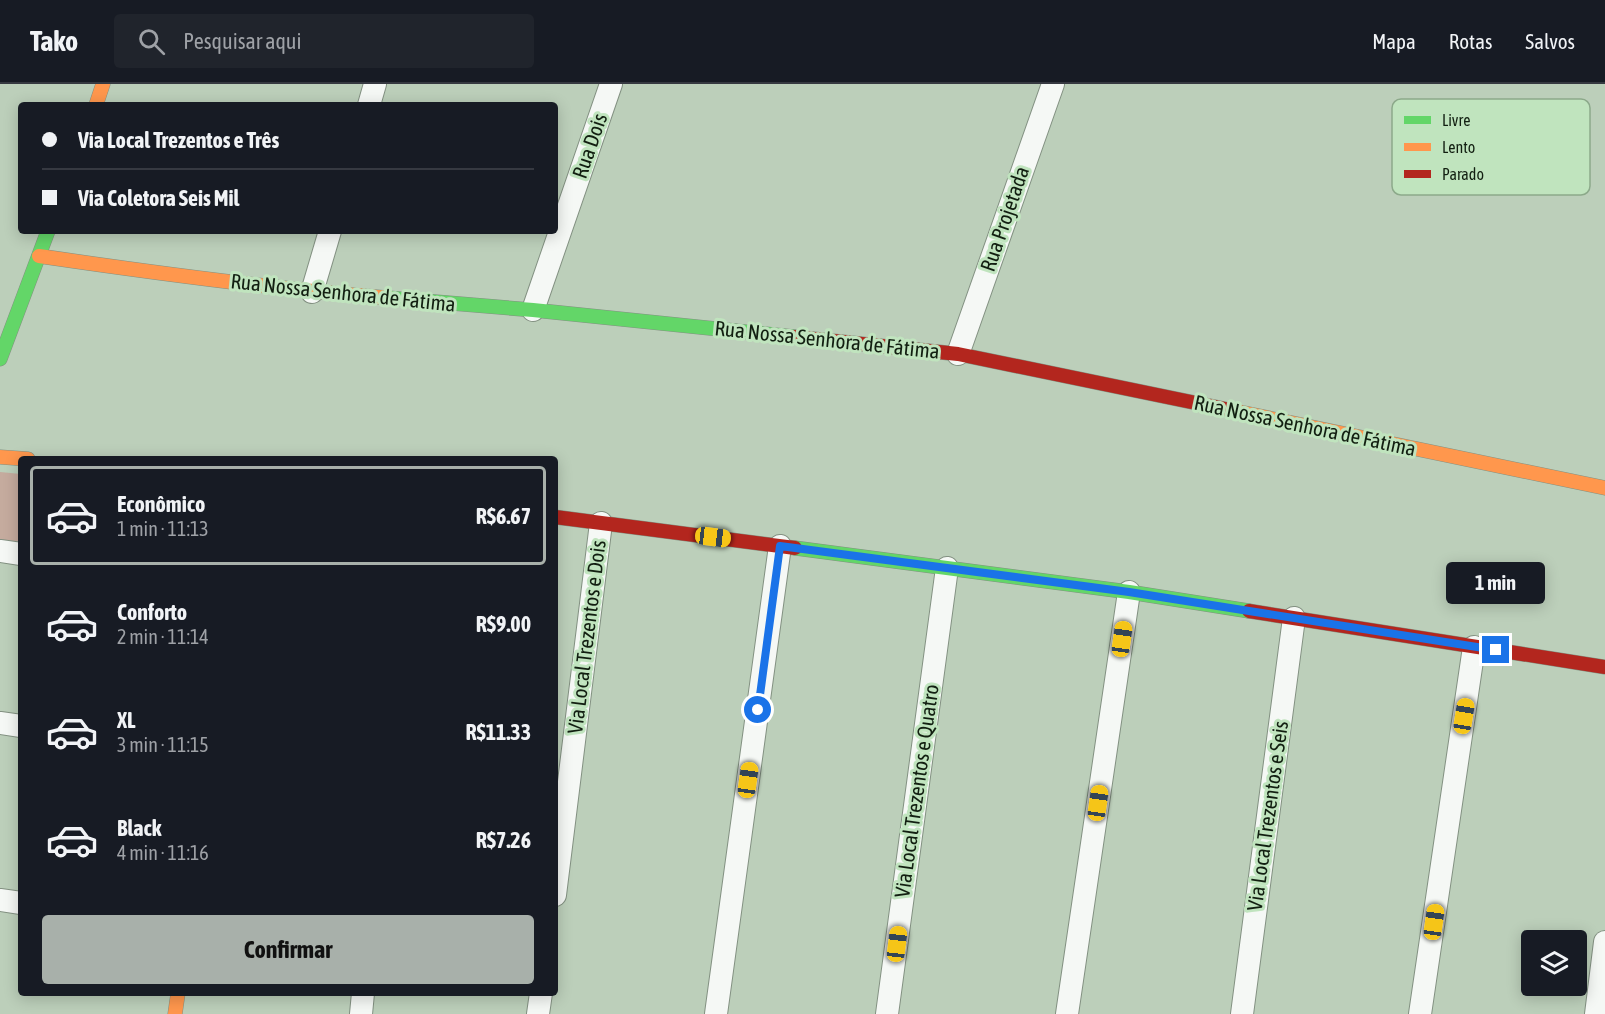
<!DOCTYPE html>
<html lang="pt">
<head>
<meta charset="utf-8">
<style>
	:root { --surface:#171b24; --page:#20242c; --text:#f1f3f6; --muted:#9ea1a6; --line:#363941; --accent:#a8b0aa }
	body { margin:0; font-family:"Asap Condensed",sans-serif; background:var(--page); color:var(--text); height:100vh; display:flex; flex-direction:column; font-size:22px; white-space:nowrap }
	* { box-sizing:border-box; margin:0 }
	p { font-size:20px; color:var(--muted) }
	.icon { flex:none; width:33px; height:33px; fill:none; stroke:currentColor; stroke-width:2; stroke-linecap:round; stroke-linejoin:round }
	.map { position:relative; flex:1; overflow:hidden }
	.side { position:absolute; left:18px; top:372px; width:540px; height:540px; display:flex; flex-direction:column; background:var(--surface); border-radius:6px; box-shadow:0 3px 15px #0003 }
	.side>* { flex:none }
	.top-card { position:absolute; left:18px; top:18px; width:540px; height:132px; border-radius:6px; box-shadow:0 3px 15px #0003; display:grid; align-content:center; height:132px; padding:0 24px; background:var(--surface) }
	.tools { position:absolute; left:1521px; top:846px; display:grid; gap:12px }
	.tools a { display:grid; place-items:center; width:66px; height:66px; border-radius:6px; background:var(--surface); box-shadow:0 3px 15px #0003; font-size:30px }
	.end { position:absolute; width:27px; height:27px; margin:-14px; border:8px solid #1a73e8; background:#fff; box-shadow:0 0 0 3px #fff }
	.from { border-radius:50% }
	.bubble { position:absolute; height:42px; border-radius:6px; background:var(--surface); box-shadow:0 3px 15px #0003; font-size:20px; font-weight:700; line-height:42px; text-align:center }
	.car { position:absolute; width:18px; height:36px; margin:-18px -9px; border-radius:8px; box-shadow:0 0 4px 2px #0007; background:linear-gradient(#f5c518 24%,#345 0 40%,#f5c518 0 76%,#345 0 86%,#f5c518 0) }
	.top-card b { display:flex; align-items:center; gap:21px; height:57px; font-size:22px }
	.top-card b+b { border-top:2px solid var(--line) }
	.top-card i { width:15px; height:15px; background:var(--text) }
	ul { padding:10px 0 0; list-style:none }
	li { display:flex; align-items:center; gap:18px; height:99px; margin:0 12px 9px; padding:0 12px; border:3px solid transparent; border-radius:6px }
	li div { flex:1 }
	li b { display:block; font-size:22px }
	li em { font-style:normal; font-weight:700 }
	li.current { border-color:var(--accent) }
	li>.icon { width:54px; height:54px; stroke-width:1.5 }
	.primary-button { display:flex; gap:12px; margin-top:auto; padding:12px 24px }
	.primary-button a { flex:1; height:69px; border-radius:6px; background:var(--accent); color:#111; font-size:24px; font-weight:700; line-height:69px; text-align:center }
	header { display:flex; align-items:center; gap:36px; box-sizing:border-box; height:84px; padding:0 30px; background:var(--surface); border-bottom:2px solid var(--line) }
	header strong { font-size:28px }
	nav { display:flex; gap:33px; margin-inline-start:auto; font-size:21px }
	.search { width:420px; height:54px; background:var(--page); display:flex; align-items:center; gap:15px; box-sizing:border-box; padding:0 21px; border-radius:6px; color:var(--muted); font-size:22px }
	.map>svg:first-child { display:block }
	.green { fill:#c5ab9e }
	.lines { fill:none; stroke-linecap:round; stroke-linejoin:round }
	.street-casing { stroke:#839182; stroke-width:24 }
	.fast-casing { stroke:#839182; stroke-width:15 }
	.slow-casing { stroke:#839182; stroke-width:15 }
	.jam-casing { stroke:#839182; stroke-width:15 }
	.street { stroke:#f5f8f5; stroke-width:22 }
	.fast { stroke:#63d668; stroke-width:14 }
	.slow { stroke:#ff974d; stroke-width:14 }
	.jam { stroke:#b3261e; stroke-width:14 }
	.route { stroke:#1a73e8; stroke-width:8 }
	.labels { text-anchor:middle; stroke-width:6; stroke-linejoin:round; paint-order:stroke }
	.street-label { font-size:21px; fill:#121f11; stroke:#c0e4be }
	.key { fill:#c0e4be; stroke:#8ca98a; stroke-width:1.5 }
	.key-label { font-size:16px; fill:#121f11 }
</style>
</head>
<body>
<header>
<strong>Tako</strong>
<div class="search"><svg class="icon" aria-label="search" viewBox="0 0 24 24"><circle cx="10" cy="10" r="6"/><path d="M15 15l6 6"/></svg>Pesquisar aqui</div>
<nav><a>Mapa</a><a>Rotas</a><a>Salvos</a></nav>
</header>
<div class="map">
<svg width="1605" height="930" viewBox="0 0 1605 930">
	<rect width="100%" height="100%" fill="#bccfba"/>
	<path class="green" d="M 0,388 L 21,390 L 21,458 L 0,456 Z"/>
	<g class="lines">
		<g class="street-casing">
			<g id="street">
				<path d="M 369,21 L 375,0"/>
				<path d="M 312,208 L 330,147"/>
				<path d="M 533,226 L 611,0"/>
				<path d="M 958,270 L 1053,0"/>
				<path d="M 0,467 L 21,470"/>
				<path d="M 0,639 L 21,642"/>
				<path d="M 555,811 L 601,439"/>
				<path d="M 0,816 L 21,819"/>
				<path d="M 361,930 L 363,909"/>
				<path d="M 538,930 L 541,909"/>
				<path d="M 716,930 L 780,462"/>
				<path d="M 887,930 L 947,484"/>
				<path d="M 1067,930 L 1129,508"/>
				<path d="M 1242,930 L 1294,534"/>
				<path d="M 1420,930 L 1474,563"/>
				<path d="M 1596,930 L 1605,858"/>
			</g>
		</g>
		<g class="fast-casing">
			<g id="fast">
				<path d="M 389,214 L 533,226 L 795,253"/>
				<path d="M 0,275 L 48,147"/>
				<path d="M 795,464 L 1129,508 L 1249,527"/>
			</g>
		</g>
		<g class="slow-casing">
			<g id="slow">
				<path d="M 96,21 L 103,0"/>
				<path d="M 39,172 C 155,189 272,205 389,214"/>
				<path d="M 1230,326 L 1605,404"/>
				<path d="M 0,373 L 28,375"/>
				<path d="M 175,930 L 178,909"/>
			</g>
		</g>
		<g class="jam-casing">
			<g id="jam">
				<path d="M 795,253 L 958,270 L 1230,326"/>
				<path d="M 555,433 L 795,464"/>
				<path d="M 1249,527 L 1605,583"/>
			</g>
		</g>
		<use href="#street" class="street"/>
		<use href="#fast" class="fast"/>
		<use href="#slow" class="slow"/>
		<use href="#jam" class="jam"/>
	</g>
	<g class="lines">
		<path class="route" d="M 758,626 L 780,462 L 1129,508 L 1496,566"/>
	</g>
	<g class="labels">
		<g class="street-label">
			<text transform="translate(590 62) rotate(-71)" y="7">Rua Dois</text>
			<text transform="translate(1005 135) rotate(-71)" y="7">Rua Projetada</text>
			<text transform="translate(343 209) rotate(6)" y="7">Rua Nossa Senhora de Fátima</text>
			<text transform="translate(827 256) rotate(6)" y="7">Rua Nossa Senhora de Fátima</text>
			<text transform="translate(1305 342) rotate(12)" y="7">Rua Nossa Senhora de Fátima</text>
			<text transform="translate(587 553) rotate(-83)" y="7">Via Local Trezentos e Dois</text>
			<text transform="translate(917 707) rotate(-82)" y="7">Via Local Trezentos e Quatro</text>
			<text transform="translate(1268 732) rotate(-82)" y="7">Via Local Trezentos e Seis</text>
		</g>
	</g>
	<rect x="1392" y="15" width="198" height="96" rx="9" class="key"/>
	<rect x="1404" y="32" width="27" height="8" fill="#63d668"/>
	<rect x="1404" y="59" width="27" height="8" fill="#ff974d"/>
	<rect x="1404" y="86" width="27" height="8" fill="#b3261e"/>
	<g class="key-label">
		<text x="1442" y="42">Livre</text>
		<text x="1442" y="69">Lento</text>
		<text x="1442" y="96">Parado</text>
	</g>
</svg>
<div class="tools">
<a><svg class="icon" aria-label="layers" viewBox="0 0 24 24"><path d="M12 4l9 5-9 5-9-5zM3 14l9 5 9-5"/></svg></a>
</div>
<i class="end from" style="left:758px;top:626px"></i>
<i class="end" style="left:1496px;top:566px"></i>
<div class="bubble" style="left:1446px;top:478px;width:99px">1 min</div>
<i class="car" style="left:713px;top:453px;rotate:97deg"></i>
<i class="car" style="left:1122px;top:555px;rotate:8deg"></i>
<i class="car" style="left:1464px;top:632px;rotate:9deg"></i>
<i class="car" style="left:748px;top:696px;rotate:8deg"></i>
<i class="car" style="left:1098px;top:719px;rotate:8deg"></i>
<i class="car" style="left:1434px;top:838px;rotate:8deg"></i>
<i class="car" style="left:897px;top:860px;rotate:7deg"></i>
<div class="top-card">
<b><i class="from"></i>Via Local Trezentos e Três</b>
<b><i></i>Via Coletora Seis Mil</b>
</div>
<section class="side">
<ul>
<li class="current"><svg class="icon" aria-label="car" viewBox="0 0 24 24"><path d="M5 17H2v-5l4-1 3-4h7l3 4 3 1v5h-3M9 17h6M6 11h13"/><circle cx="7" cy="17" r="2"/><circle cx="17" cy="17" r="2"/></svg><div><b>Econômico</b><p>1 min · 11:13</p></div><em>R$6.67</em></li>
<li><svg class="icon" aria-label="car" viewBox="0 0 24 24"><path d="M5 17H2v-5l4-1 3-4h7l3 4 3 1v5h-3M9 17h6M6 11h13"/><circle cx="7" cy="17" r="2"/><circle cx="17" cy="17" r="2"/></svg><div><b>Conforto</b><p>2 min · 11:14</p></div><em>R$9.00</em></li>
<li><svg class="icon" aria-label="car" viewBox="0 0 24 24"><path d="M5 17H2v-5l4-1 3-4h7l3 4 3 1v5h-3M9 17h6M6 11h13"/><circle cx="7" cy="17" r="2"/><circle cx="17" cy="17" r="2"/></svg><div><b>XL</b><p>3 min · 11:15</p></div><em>R$11.33</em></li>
<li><svg class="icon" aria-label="car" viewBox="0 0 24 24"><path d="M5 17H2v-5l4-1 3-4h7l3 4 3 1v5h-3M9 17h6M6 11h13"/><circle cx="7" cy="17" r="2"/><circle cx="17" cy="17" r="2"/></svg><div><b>Black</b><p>4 min · 11:16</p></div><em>R$7.26</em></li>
</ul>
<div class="primary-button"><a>Confirmar</a></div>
</section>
</div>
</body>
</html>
